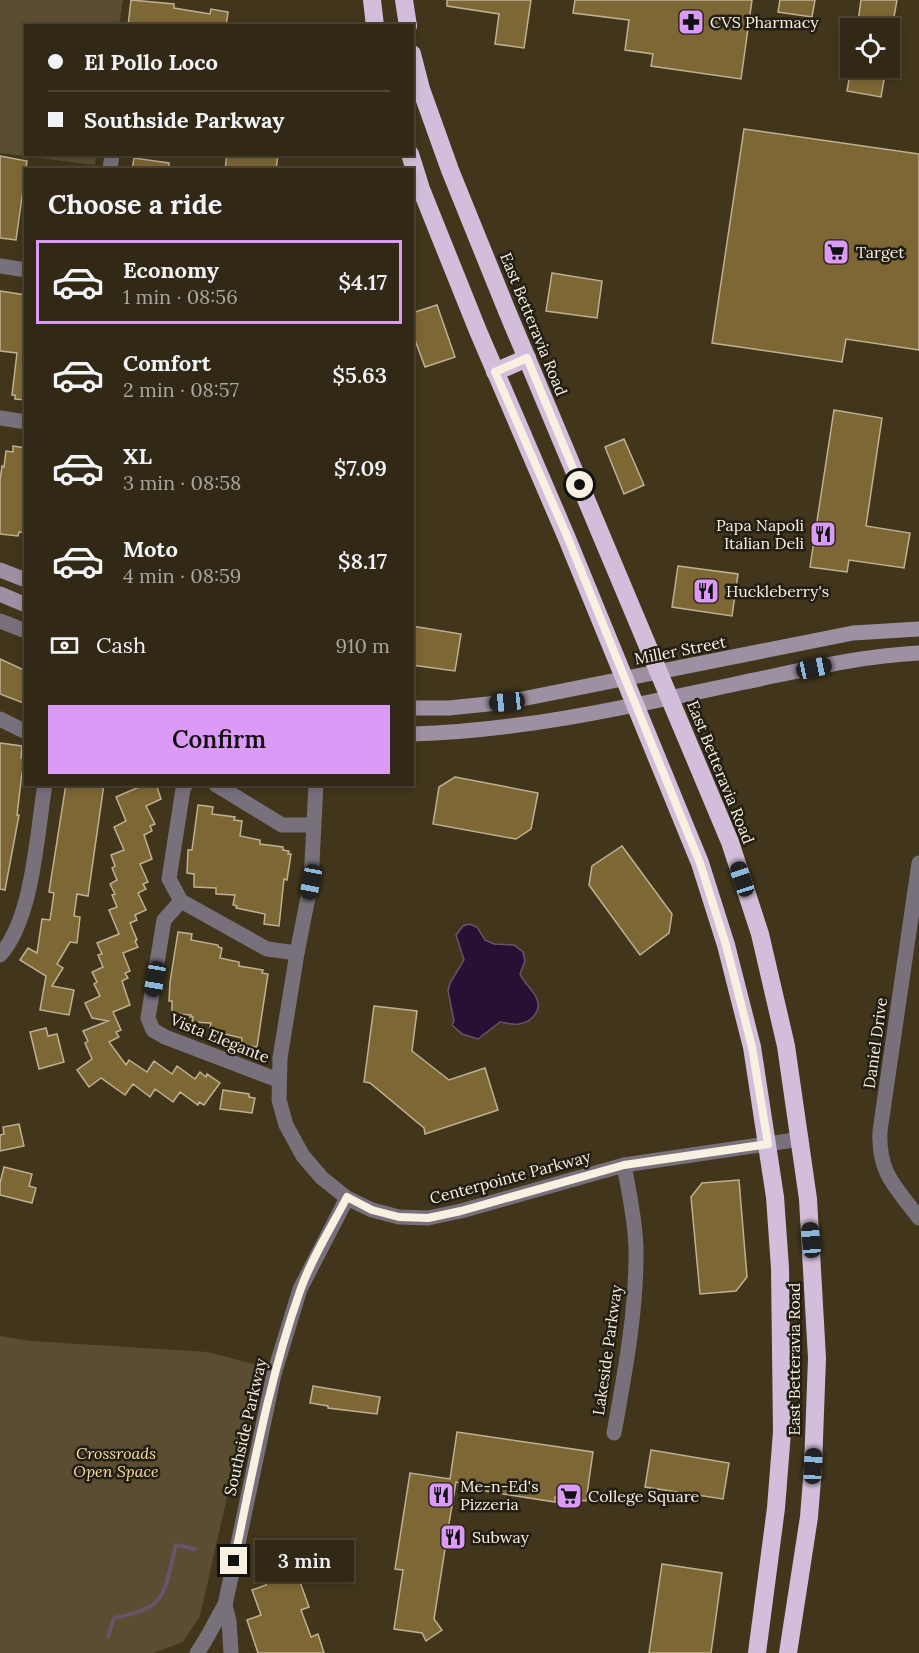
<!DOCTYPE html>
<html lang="en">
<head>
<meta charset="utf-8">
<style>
	:root { --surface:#312815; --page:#39301e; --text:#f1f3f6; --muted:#a8a6a0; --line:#4c4434; --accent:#da9af6 }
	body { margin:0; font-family:Lora,serif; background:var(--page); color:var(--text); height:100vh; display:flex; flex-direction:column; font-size:22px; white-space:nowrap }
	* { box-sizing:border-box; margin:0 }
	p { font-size:20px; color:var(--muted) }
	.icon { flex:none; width:33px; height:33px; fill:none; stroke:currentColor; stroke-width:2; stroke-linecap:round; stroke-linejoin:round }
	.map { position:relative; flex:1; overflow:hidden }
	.drawer { position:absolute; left:24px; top:168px; width:390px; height:618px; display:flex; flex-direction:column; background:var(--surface); border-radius:0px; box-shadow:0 3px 9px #0003,0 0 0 2px var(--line) }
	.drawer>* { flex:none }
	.top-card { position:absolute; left:24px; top:24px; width:390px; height:132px; border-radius:0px; box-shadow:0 3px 9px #0003,0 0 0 2px var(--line); display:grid; align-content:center; height:132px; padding:0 24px; background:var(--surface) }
	.controls { position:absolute; left:840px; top:18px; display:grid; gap:12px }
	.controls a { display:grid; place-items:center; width:60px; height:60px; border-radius:0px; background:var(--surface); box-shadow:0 3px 9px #0003,0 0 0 2px var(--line); font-size:30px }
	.end { position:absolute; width:27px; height:27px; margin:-14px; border:8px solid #f8f1e2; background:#111; box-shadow:0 0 0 3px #111 }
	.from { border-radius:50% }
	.bubble { position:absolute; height:42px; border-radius:0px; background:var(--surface); box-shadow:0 3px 9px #0003,0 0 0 2px var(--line); font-size:20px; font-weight:600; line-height:42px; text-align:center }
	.car { position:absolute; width:18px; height:36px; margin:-18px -9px; border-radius:8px; box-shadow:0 0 4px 2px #0007; background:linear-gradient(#222 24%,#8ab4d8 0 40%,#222 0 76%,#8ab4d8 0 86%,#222 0) }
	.top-card b { display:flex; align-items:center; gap:21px; height:57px; font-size:22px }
	.top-card b+b { border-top:2px solid var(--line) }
	.top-card i { width:15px; height:15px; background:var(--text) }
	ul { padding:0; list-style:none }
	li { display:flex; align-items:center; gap:18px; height:84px; margin:0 12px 9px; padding:0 12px; border:3px solid transparent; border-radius:0px }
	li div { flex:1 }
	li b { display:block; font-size:22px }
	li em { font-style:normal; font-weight:600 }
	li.active { border-color:var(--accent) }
	li>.icon { width:54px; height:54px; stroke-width:1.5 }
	h2 { padding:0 24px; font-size:27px; line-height:72px }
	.pay { display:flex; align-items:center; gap:15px; height:66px; padding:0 24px; font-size:22px }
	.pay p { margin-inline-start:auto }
	.button { display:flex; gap:12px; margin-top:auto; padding:12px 24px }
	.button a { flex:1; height:69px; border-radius:0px; background:var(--accent); color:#111; font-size:24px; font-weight:600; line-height:69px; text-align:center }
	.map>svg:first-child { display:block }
	.green { fill:#5a4d31 }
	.water { fill:#2a0f34; stroke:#685368; stroke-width:1.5 }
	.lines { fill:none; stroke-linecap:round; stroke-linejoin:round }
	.stream { stroke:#685368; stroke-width:4 }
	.building { fill:#7d6734; stroke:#beb193; stroke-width:1.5 }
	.street { stroke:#78717c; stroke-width:15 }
	.secondary { stroke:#9d90a2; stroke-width:15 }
	.highway { stroke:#d2beda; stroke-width:18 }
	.route { stroke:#f8f1e2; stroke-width:8 }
	.labels { text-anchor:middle; stroke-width:5; stroke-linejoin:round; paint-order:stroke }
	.poi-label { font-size:16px; fill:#f8f1e2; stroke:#231e13; text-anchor:start }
	.street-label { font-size:16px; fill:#f8f1e2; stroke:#231e13 }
	.park-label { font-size:16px; font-style:italic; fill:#fadea1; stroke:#231e13 }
</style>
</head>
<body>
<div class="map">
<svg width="919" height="1653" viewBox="0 0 919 1653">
	<rect width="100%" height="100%" fill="#41361c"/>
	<g class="green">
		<path d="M 0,0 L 123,0 L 119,25 L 26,26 L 26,154 L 96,155 L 95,165 L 0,153 Z"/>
		<path d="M 0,1336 L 31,1341 L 208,1352 L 257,1365 L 200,1616 L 183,1642 L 153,1653 L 0,1653 Z"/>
	</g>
	<path class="water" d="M 469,924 L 477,927 L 485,940 L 494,944 L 514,945 L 523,952 L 525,961 L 520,974 C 524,983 532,989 536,997 C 543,1010 532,1022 519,1024 C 513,1025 506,1023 500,1022 L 478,1039 L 462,1034 L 452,1025 L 454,1021 L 448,991 L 450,983 L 464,960 L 456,935 L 463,926 Z"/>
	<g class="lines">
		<path class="stream" d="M 108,1637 L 114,1618 C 169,1608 163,1594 176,1545 L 195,1549"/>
	</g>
	<g class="building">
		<path d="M 131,0 L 174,4 L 174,8 L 210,14 L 211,9 L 228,12 L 226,26 L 128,26 Z"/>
		<path d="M 447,0 L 531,0 L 524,48 L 495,44 L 499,14 L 447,6 Z"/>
		<path d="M 575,0 L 752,0 L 741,79 L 651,66 L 653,54 L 625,50 L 629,20 L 573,13 Z"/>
		<path d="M 780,0 L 815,0 L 812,17 L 778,12 Z"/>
		<path d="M 861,0 L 897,0 L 892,28 L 857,28 Z"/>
		<path d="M 851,68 L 886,68 L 881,97 L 847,91 Z"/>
		<path d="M 744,129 L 919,154 L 919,350 L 846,339 L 842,362 L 712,343 Z"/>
		<path d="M 227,154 L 278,154 L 276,170 L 225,170 Z"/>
		<path d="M 0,156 L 27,161 L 16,240 L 0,238 Z"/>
		<path d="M 134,158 L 169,163 L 169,170 L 132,170 Z"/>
		<path d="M 552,273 L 602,281 L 597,318 L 546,311 Z"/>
		<path d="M 0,291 L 26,295 L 26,400 L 15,399 L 15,395 L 12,395 L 17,353 L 0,351 Z"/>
		<path d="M 437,305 L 455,357 L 425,367 L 412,332 L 412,313 Z"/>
		<path d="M 834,410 L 882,418 L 866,526 L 910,533 L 904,568 L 849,560 L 847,572 L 810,567 Z"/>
		<path d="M 624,439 L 644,485 L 624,494 L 605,447 Z"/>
		<path d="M 13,446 L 26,448 L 26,533 L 19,532 L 18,536 L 0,534 L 0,480 L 2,466 L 4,467 L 6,451 L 13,452 Z"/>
		<path d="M 678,566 L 738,574 L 732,616 L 672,607 Z"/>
		<path d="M 412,626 L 461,634 L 455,671 L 412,665 Z"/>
		<path d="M 0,659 L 26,671 L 26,704 L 0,694 Z"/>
		<path d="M 0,743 L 22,746 L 21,758 L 26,759 L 26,773 L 22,773 L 17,815 L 19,815 L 5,890 L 0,889 Z"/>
		<path d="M 455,777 L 538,793 L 531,829 L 516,839 L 433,824 L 439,787 Z"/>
		<path d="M 66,784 L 104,784 L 88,896 L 77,894 L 74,916 L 80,917 L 77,943 L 70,942 L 57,964 L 63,968 L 52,986 L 74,990 L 69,1015 L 40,1010 L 46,976 L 20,960 L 28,948 L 37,953 L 42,919 L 50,920 L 54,893 L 49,892 Z"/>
		<path d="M 146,784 L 156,784 L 161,799 L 146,806 L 155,824 L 150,826 L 152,831 L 144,835 L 152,859 L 140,864 L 148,882 L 143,884 L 146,889 L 138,893 L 146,910 L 135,915 L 137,920 L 130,923 L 137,940 L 135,941 L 138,947 L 123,953 L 130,971 L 125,973 L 128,978 L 122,981 L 130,1005 L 113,1012 L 121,1030 L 116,1032 L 119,1037 L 109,1042 L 126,1065 L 129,1060 L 147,1072 L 154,1061 L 172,1074 L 177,1066 L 195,1079 L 200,1072 L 206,1077 L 207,1074 L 220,1083 L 204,1105 L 199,1102 L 198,1105 L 180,1092 L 173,1102 L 155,1089 L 150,1097 L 133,1084 L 125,1095 L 101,1078 L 89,1087 L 77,1070 L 92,1059 L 85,1043 L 88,1041 L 83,1031 L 108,1021 L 92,1018 L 85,1003 L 100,996 L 94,984 L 97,982 L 92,972 L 103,967 L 98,955 L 102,954 L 97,943 L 119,934 L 109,910 L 117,907 L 112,895 L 115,894 L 110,884 L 117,880 L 112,868 L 115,866 L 111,855 L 124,850 L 114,827 L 126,821 L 116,797 Z"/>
		<path d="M 198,805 L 213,807 L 212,814 L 235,817 L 234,820 L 242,821 L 240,836 L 260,840 L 260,844 L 283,847 L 283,850 L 289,851 L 288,854 L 291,854 L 287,880 L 284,879 L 279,926 L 264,924 L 265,914 L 236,908 L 237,906 L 233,905 L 235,895 L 216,894 L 216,888 L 194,887 L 194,874 L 187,873 L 188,850 L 192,850 Z"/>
		<path d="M 622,846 L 672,914 L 669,933 L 640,955 L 589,885 L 592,866 Z"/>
		<path d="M 178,932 L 192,934 L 191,940 L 218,945 L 218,947 L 222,948 L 220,958 L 239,962 L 239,966 L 263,970 L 262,973 L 268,974 L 257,1047 L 241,1045 L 242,1038 L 216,1032 L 217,1030 L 210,1028 L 211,1023 L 192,1022 L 193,1017 L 190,1017 L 191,1015 L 172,1014 L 172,1001 L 169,1001 L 170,982 Z"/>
		<path d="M 374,1006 L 417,1011 L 412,1051 L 449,1080 L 485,1068 L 498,1110 L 425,1134 L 424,1128 L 370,1083 L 364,1082 Z"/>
		<path d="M 46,1028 L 48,1036 L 57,1034 L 64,1062 L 39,1069 L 30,1032 Z"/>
		<path d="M 223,1090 L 249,1094 L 249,1097 L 255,1098 L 252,1113 L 220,1109 Z"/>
		<path d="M 19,1124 L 24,1146 L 0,1151 L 0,1135 L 4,1134 L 3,1127 Z"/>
		<path d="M 4,1167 L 32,1174 L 29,1186 L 36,1188 L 32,1203 L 0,1195 L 0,1183 Z"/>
		<path d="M 739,1180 L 747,1277 L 736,1291 L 700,1294 L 691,1197 L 702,1183 Z"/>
		<path d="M 313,1386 L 380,1397 L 377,1414 L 328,1408 L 328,1406 L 310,1403 Z"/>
		<path d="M 457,1432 L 593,1452 L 586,1501 L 555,1497 L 555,1502 L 478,1490 L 479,1486 L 456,1482 L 448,1529 L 455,1530 L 453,1544 L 446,1543 L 434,1619 L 442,1630 L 426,1641 L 422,1633 L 394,1629 L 403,1570 L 395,1569 L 410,1473 L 450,1479 Z"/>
		<path d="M 651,1450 L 729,1463 L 723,1499 L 645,1487 Z"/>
		<path d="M 297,1544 L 309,1578 L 300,1582 L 309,1607 L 301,1610 L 311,1637 L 318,1634 L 324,1653 L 258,1653 L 247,1620 L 261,1615 L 252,1590 L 266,1585 L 257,1558 Z"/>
		<path d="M 662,1564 L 722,1573 L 711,1653 L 649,1653 Z"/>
	</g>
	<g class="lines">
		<g class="street">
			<path d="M 110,170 L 112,154"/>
			<path d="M 0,266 L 26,270"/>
			<path d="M 0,418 L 26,422"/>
			<path d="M 0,621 L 26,631"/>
			<path d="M 0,719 L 26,732"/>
			<path d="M 186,784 L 183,789 L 169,879 L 181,901 L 164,920 L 148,1018 L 153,1030 L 165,1037 L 278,1080"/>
			<path d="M 215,784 L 282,825 L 313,825"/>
			<path d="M 316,784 L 311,882 L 297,953 L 280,1058 L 279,1100 L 286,1125 L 303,1156 L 322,1178 L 347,1198 L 372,1210 L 399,1217 L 428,1218 L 461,1211 L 624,1165 L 801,1139"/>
			<path d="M 919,863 L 880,1131 C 878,1173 895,1186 919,1218"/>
			<path d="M 181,901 L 267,949 L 297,953"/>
			<path d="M 0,955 C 33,919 37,833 45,784"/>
			<path d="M 614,1433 C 625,1372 637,1309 636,1247 C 635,1219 629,1192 624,1165"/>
			<path d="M 225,1605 L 229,1621 L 231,1653"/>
			<path d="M 197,1653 C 208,1638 215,1621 225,1605 L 274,1374 L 300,1289 L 347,1198"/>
		</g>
		<g class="secondary">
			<path d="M 0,570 L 26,580"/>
			<path d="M 0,594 L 26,605"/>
			<path d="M 412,708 L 449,708 L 507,702 L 853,633 L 919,629"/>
			<path d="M 412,734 C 523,731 632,706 740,683 C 799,671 858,656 919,653"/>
		</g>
		<g class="highway">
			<path d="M 372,0 L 375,26"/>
			<path d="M 404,0 L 408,26"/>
			<path d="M 412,54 L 421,89 L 450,170 L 507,311 L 730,842 L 760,934 L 786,1046 L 808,1199 L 817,1358 L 813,1466 L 809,1517 L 788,1653"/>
			<path d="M 410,154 L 421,189 L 478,331 L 566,536 L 700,863 L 726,945 L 752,1047 L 775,1197 L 780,1268 L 782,1432 L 776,1508 L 757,1653"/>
			<path d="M 495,372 L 527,358"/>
		</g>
	</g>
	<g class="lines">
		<path class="route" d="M 234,1561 C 253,1470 269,1379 300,1291 C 311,1259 331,1228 347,1197 L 372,1210 L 399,1217 L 428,1218 L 461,1211 L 624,1165 L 768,1144 L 752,1047 L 726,945 L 700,863 L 567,536 L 495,372 L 527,358 L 580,485"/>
	</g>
	<defs>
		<g id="pharmacy-square" transform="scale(1.35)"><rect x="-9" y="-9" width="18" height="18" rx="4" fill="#da9af6" stroke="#231e13"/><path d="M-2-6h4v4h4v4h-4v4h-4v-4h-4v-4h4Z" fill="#111"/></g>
		<g id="supermarket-square" transform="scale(1.35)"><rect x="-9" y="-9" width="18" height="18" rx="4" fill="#da9af6" stroke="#231e13"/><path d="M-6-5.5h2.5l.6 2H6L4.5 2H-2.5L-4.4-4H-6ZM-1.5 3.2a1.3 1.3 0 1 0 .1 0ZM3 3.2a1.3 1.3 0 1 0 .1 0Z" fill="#111"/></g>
		<g id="restaurant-square" transform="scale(1.35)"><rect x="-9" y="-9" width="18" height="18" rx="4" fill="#da9af6" stroke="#231e13"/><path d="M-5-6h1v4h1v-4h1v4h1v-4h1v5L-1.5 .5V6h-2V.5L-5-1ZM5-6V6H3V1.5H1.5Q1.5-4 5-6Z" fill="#111"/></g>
	</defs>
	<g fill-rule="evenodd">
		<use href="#pharmacy-square" x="691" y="22"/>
		<use href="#supermarket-square" x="836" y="252"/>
		<use href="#restaurant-square" x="823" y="534"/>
		<use href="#restaurant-square" x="706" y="591"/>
		<use href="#restaurant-square" x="441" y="1495"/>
		<use href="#supermarket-square" x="569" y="1496"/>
		<use href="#restaurant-square" x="453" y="1537"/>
	</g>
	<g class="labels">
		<g class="poi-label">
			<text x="710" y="28">CVS Pharmacy</text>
			<text x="856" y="258">Target</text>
			<text x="804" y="531" text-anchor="end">Papa Napoli<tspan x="804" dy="18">Italian Deli</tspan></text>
			<text x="726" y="597">Huckleberry's</text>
			<text x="460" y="1492">Me-n-Ed's<tspan x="460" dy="18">Pizzeria</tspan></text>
			<text x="588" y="1502">College Square</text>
			<text x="472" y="1543">Subway</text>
		</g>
		<g class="street-label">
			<text transform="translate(534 324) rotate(68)" y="6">East Betteravia Road</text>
			<text transform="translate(680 650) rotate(-11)" y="6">Miller Street</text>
			<text transform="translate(721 772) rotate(68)" y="6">East Betteravia Road</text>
			<text transform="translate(220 1038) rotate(22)" y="6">Vista Elegante</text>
			<text transform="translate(875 1043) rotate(-82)" y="6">Daniel Drive</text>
			<text transform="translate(510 1177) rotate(-15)" y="6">Centerpointe Parkway</text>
			<text transform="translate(607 1350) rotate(-82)" y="6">Lakeside Parkway</text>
			<text transform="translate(794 1359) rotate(-90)" y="6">East Betteravia Road</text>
			<text transform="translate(245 1427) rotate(-77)" y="6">Southside Parkway</text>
		</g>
		<g class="park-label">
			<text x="116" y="1459">Crossroads<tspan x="116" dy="18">Open Space</tspan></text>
		</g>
	</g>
</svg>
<div class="controls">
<a><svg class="icon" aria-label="locate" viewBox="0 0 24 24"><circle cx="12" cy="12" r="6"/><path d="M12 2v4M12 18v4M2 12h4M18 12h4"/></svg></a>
</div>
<i class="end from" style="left:580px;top:485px"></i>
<i class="end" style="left:234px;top:1561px"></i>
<div class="bubble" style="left:255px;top:1540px;width:99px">3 min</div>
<i class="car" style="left:814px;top:668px;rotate:78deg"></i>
<i class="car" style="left:507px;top:702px;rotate:264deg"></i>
<i class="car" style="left:742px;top:879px;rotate:342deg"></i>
<i class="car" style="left:311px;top:882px;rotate:191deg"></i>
<i class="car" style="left:155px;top:979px;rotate:190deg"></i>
<i class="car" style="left:811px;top:1240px;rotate:355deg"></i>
<i class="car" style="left:813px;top:1466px;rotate:3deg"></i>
<div class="top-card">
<b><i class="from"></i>El Pollo Loco</b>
<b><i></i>Southside Parkway</b>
</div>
<section class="drawer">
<h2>Choose a ride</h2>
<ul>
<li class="active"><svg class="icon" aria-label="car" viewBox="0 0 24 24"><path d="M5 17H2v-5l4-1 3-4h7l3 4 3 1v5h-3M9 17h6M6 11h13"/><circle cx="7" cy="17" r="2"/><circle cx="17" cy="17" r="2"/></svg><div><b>Economy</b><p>1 min · 08:56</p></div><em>$4.17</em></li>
<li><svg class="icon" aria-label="car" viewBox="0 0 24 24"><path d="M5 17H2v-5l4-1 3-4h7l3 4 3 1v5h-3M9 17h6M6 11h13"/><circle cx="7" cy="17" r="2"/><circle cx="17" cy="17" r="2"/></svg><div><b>Comfort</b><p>2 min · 08:57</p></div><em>$5.63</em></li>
<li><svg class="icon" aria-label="car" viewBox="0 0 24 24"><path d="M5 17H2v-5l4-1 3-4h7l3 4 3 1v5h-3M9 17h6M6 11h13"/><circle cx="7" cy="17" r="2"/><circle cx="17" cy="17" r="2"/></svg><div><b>XL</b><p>3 min · 08:58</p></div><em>$7.09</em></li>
<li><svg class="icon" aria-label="car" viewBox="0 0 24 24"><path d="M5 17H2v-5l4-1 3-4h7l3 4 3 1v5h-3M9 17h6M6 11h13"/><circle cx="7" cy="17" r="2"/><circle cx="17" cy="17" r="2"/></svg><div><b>Moto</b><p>4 min · 08:59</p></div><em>$8.17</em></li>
</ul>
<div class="pay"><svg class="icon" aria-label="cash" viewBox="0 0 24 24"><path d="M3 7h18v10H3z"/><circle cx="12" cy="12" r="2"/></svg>Cash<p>910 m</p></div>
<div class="button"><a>Confirm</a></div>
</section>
</div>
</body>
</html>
